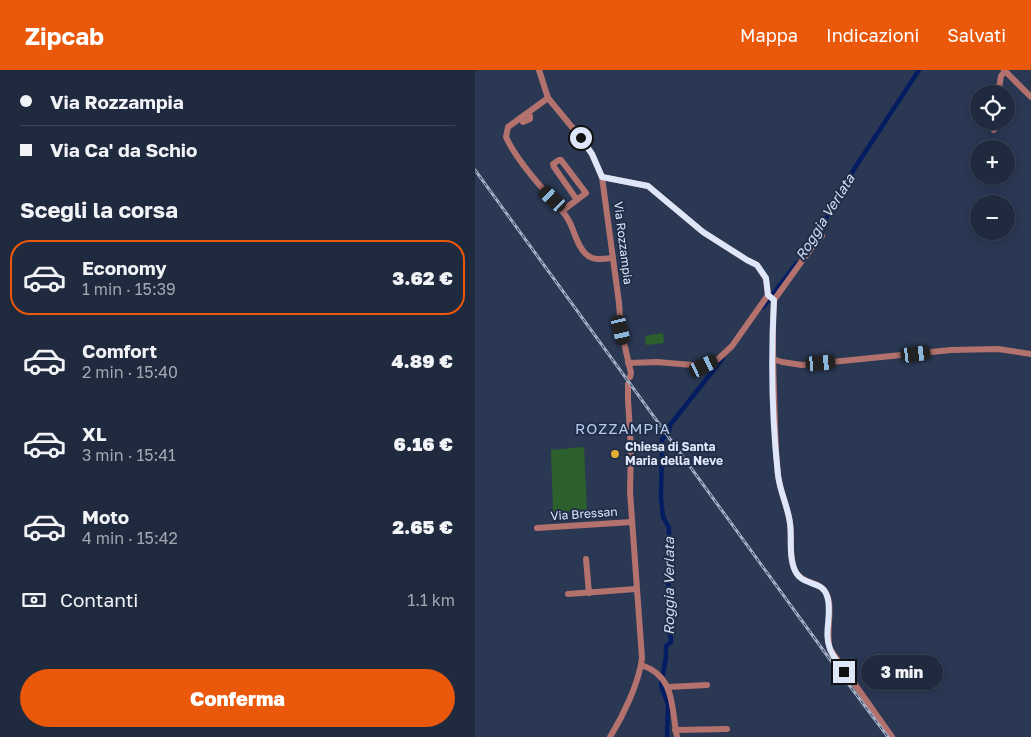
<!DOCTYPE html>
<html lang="it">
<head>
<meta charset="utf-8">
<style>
	:root { --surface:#202a3f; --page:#2d364a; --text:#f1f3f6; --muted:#a2a7b0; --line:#3d4659; --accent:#ea580c }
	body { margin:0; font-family:"Golos Text",sans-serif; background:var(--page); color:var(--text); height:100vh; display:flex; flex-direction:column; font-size:19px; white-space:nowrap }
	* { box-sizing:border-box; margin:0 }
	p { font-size:16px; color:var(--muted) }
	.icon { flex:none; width:28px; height:28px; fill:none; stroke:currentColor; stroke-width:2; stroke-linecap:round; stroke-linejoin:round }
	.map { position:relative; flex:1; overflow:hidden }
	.side { display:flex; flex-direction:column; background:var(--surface); width:475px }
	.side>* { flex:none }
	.banner { display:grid; align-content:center; height:110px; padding:0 20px; background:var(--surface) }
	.controls { position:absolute; left:495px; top:15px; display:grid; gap:10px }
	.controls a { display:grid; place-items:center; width:45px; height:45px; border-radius:50%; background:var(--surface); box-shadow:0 2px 12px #0003,0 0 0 1px var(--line); font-size:25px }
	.end { position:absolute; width:22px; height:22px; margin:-11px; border:6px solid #dee7f9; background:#111; box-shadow:0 0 0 2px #111 }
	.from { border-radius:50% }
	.bubble { position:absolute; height:35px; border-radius:18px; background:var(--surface); box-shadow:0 2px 12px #0003,0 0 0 1px var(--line); font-size:16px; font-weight:800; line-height:35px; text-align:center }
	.car { position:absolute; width:15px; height:30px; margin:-15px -8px; border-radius:6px; box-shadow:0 0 4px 1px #0007; background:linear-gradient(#222 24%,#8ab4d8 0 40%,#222 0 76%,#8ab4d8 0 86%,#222 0) }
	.banner b { display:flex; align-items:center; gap:18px; height:48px; font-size:19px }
	.banner b+b { border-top:1px solid var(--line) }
	.banner i { width:12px; height:12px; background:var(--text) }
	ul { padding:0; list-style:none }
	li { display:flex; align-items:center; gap:15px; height:75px; margin:0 10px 8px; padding:0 10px; border:2px solid transparent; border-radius:20px }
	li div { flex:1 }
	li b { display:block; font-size:19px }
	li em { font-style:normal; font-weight:800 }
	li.on { border-color:var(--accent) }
	li>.icon { width:45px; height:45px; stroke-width:1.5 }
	h2 { padding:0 20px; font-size:22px; line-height:60px }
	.pay { display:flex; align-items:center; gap:12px; height:55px; padding:0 20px; font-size:19px }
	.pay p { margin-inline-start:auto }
	.primary-button { display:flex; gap:10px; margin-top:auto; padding:10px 20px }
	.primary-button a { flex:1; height:58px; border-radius:30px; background:var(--accent); color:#fff; font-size:20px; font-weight:800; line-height:58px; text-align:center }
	header { display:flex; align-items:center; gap:30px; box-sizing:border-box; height:70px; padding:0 25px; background:var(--accent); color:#fff }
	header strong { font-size:24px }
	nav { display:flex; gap:28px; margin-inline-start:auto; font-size:18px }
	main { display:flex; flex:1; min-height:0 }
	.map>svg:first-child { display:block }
	.green { fill:#2c602c }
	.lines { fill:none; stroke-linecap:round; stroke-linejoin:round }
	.canal { stroke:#041d62; stroke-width:4.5 }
	.minor { stroke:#b3726e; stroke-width:6 }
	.rail-casing { stroke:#a4afc4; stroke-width:3 }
	.rail { stroke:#212e49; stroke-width:1; stroke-dasharray:4; stroke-linecap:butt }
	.route { stroke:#dee7f9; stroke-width:6 }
	.poi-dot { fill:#e3ae34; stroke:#212e49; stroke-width:2 }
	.labels { text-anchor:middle; stroke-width:4; stroke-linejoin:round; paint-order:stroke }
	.street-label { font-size:12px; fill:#dee7f9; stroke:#212e49 }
	.poi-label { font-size:12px; font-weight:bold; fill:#dee7f9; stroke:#212e49; text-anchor:start }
	.water-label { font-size:14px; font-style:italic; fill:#d3def3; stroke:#212e49 }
	.quarter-label { font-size:15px; letter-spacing:1px; fill:#b8caed; stroke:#212e49 }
</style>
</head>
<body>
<header>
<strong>Zipcab</strong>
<nav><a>Mappa</a><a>Indicazioni</a><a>Salvati</a></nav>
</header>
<main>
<section class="side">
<div class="banner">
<b><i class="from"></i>Via Rozzampia</b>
<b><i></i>Via Ca' da Schio</b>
</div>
<h2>Scegli la corsa</h2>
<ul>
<li class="on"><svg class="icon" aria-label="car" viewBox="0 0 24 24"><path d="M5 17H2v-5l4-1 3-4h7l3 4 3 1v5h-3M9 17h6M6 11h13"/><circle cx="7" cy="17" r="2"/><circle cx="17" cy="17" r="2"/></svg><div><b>Economy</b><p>1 min · 15:39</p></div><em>3.62 €</em></li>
<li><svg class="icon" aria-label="car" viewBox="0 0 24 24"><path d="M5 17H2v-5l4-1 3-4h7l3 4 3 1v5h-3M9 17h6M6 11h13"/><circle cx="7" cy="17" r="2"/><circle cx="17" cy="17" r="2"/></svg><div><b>Comfort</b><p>2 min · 15:40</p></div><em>4.89 €</em></li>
<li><svg class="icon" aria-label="car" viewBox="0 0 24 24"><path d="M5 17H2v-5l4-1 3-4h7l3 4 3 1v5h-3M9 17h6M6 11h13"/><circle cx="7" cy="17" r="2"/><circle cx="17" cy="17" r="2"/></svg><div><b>XL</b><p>3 min · 15:41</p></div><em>6.16 €</em></li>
<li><svg class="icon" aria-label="car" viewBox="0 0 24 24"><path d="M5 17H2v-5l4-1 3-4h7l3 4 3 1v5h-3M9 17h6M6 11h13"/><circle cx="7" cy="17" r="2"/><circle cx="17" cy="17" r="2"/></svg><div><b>Moto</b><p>4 min · 15:42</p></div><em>2.65 €</em></li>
</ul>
<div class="pay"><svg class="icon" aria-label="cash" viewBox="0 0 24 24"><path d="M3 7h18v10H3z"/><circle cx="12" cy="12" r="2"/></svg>Contanti<p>1.1 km</p></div>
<div class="primary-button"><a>Conferma</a></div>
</section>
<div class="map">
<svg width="556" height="667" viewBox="0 0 556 667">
	<rect width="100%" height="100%" fill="#2a3854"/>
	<g class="green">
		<path d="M 188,263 L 189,273 L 171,275 L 170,266 Z"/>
		<path d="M 109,377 L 112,440 L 78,442 L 76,380 Z"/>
	</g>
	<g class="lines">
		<g class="canal">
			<path d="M 337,173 L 381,96 L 444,0"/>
			<path d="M 288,237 L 322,193"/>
			<path d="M 194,361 L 195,355 L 248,288"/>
			<path d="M 191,366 L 187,369 L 186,427 L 188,447 L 194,458 L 193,561 L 196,566 L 196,572 L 191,576 L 191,587 L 186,616 L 193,634 L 192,667"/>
		</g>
		<g class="minor">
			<path d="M 64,0 L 73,28 L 106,68 L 117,84 L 127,107 L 144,233 L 146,260 L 156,303 L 155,307"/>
			<path d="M 529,0 L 556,27"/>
			<path d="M 523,24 L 526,6 L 530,1"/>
			<path d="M 73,28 L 33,57 L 31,67 C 39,85 54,103 67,118 C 76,129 87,138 94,151 C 100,162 102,177 112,185 C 119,191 129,189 138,188"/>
			<path d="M 45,48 L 48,52 L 55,49 L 55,46 L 53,43"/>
			<path d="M 519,60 L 520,51"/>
			<path d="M 127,107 L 173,116 L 228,162 L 272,190 L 282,195 L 291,209 L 293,225 L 257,276 L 242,290 L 229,296 L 182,292 L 153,293"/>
			<path d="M 87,141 L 111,123 L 86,90 L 84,90 L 78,94 L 79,97 L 102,130"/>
			<path d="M 293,225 L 299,230 C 297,260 298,291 299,322 C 300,349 300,378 303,405 C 305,422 313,437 315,454 C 317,467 314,482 318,495 C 324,517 343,508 351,523 C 359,537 350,562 355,579 L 417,667"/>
			<path d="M 299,230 L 342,170 L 347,166"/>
			<path d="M 298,289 L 307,292 L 327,295 L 476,280 L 523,279 L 556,284"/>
			<path d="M 62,458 L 157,452"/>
			<path d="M 111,489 L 114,523"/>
			<path d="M 93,524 L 161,519"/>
			<path d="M 166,595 C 201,606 196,638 202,667"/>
			<path d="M 193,617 L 232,615"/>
			<path d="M 200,660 L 252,659"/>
			<path d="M 135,667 C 148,646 164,613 167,588 L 155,422 L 156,379 L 153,329 L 153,314"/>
		</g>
		<g class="rail-casing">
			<path id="rail" d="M 0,100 L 351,584 L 413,667"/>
		</g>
		<use href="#rail" class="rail"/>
	</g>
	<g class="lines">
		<path class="route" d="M 106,68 L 117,84 L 127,107 L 173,116 L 228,162 L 272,190 L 282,195 L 291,208 L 293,225 L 299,230 C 296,285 297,350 303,405 C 305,422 313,437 315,453 C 317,467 314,482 318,495 C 324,519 347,508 352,526 C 358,543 348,562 355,579 C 358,587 364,594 369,602"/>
	</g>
	<circle class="poi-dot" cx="140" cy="384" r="5"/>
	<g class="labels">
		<g class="street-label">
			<text transform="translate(148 173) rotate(83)" y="4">Via Rozzampia</text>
			<text transform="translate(109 444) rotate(-4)" y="4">Via Bressan</text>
		</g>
		<g class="poi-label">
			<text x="150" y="381">Chiesa di Santa<tspan x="150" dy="14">Maria della Neve</tspan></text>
		</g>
		<g class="water-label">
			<text transform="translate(350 147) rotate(-58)" y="5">Roggia Verlata</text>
			<text transform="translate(194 516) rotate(-90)" y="5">Roggia Verlata</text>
		</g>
		<g class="quarter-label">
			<text x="148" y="364">ROZZAMPIA</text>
		</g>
	</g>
</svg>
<div class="controls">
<a><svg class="icon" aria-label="locate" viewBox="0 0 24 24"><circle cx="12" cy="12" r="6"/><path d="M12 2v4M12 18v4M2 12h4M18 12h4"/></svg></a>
<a>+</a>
<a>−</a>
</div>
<i class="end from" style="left:106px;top:68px"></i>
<i class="end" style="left:369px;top:602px"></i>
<div class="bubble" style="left:386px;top:585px;width:82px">3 min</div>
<i class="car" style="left:78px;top:129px;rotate:313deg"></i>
<i class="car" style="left:146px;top:260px;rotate:167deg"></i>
<i class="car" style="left:441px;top:284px;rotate:83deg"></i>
<i class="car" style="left:346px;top:293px;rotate:85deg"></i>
<i class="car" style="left:229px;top:296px;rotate:64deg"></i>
</div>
</main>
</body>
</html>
